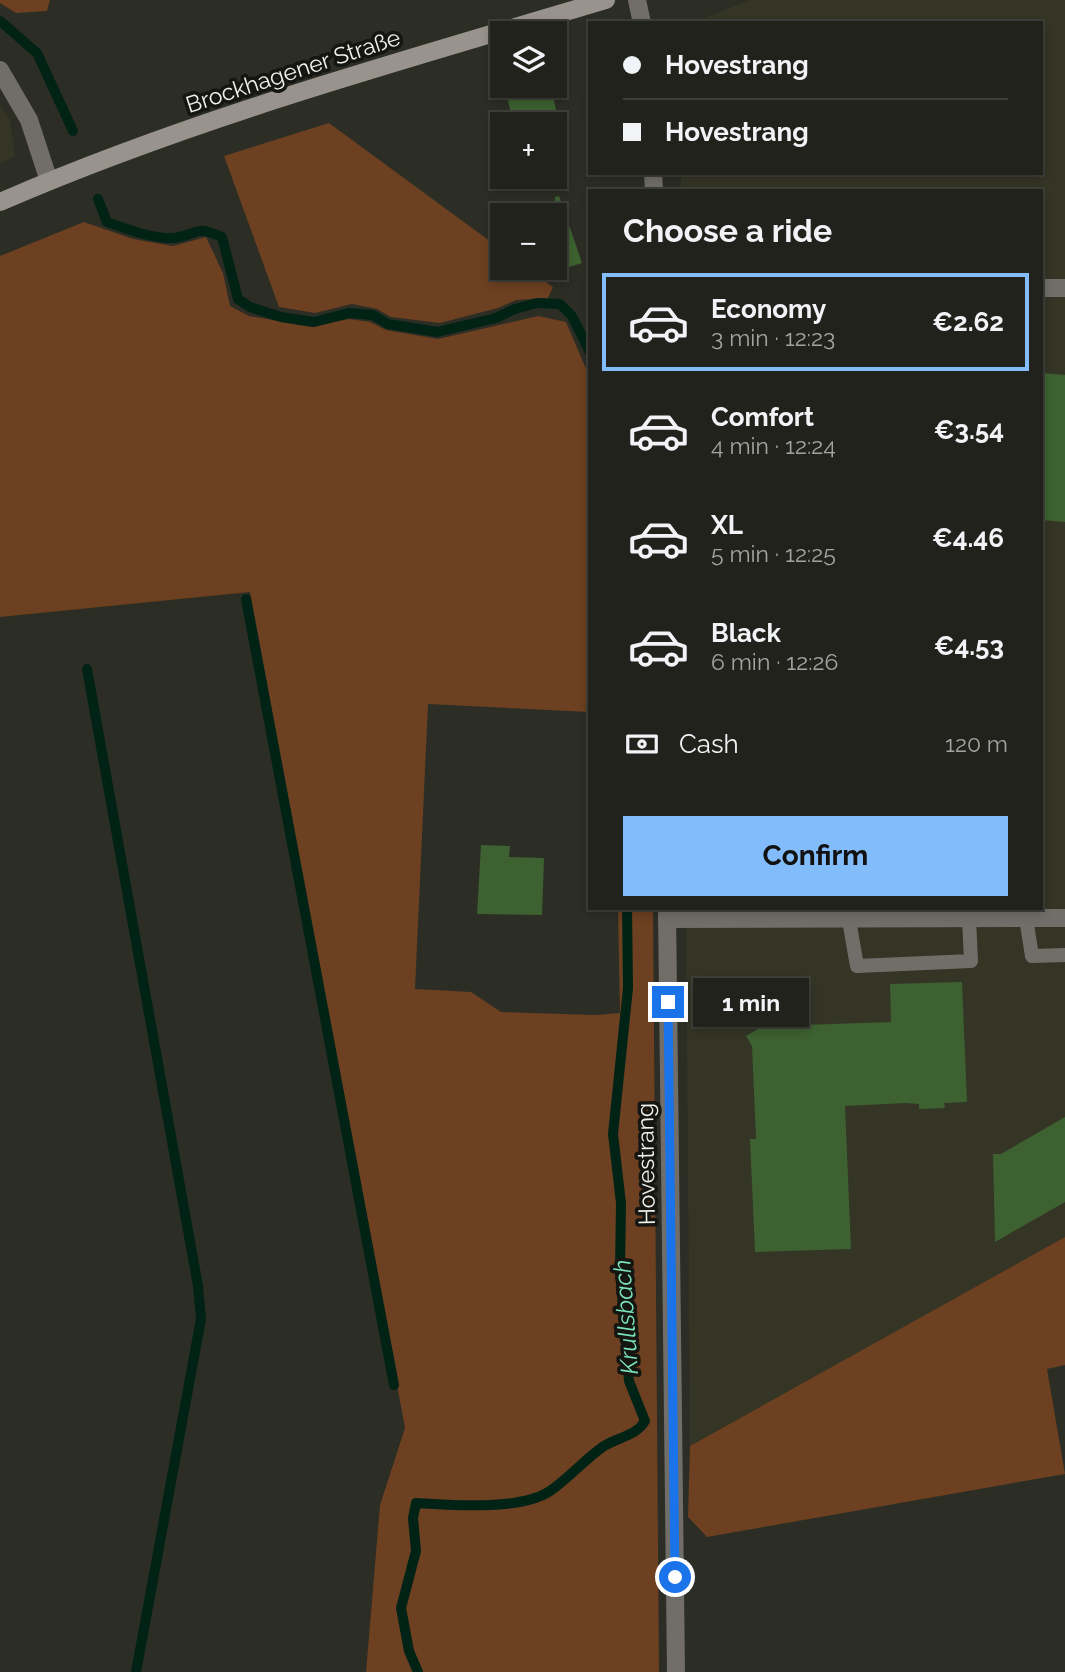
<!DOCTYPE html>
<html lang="en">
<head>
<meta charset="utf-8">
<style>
	:root { --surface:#21221b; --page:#2d2f28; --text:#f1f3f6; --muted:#a2a4a3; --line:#3e3f3a; --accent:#82bcfa }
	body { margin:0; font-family:Raleway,sans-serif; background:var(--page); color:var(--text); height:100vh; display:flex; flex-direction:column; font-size:26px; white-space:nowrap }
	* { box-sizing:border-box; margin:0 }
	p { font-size:23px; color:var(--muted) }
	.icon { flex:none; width:38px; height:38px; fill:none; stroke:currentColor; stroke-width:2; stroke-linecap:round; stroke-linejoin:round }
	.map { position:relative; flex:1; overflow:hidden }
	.sheet { position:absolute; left:588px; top:189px; width:455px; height:721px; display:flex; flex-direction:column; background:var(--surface); border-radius:0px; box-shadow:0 4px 10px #0003,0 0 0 2px var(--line) }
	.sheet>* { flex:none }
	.hud { position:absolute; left:588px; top:21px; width:455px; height:154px; border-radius:0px; box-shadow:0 4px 10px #0003,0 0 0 2px var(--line); display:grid; align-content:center; height:154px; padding:0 35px; background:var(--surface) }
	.controls { position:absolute; left:490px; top:21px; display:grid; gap:14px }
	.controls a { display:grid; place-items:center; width:77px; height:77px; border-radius:0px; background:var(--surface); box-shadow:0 4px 10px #0003,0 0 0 2px var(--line); font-size:35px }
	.end { position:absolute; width:32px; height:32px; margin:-16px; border:9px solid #1a73e8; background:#fff; box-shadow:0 0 0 4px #fff }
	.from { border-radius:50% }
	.bubble { position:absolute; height:49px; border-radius:0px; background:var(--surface); box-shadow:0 4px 10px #0003,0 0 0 2px var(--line); font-size:23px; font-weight:700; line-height:49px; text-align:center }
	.hud b { display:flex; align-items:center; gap:24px; height:66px; font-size:26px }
	.hud b+b { border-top:2px solid var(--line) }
	.hud i { width:18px; height:18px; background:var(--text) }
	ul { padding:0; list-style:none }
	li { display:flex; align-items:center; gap:21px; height:98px; margin:0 14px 10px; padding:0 21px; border:4px solid transparent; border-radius:0px }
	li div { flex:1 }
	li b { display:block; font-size:26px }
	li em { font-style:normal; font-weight:700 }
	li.active { border-color:var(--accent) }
	li>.icon { width:63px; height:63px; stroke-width:1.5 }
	h2 { padding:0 35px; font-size:32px; line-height:84px }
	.pay { display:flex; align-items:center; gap:18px; height:77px; padding:0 35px; font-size:26px }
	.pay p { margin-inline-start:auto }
	.button { display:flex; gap:14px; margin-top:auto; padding:14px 35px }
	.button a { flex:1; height:80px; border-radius:0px; background:var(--accent); color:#111; font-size:28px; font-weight:700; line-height:80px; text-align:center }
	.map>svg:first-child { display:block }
	.built { fill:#343525 }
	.green { fill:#6c4021 }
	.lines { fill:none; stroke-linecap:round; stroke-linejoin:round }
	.stream { stroke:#002316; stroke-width:10 }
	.building { fill:#3d6131 }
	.lane { stroke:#716e6a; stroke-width:14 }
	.street { stroke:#716e6a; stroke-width:18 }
	.secondary { stroke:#98948d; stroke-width:18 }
	.route { stroke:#1a73e8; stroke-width:9 }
	.labels { text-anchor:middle; stroke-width:7; stroke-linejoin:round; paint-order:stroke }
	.street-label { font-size:23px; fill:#f0f1eb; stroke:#151511 }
	.water-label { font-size:24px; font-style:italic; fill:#7ce4bc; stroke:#151511 }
</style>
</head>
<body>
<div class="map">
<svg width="1065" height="1672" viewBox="0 0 1065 1672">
	<rect width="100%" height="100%" fill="#2c2d24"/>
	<g class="built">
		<path d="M 750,0 L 1065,0 L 1065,1237 L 690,1446 L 686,908 L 1041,908 L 1041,191 L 681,191 L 681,173 L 1041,173 L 1041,23 L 692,23 Z"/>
		<path d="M 0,105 L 10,120 L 15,156 L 0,163 Z"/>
	</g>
	<g class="green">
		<path d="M 0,0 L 50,0 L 47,11 L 16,13 L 0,3 Z"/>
		<path d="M 329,123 L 502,250 L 502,268 L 526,268 L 553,287 L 548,298 L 516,300 L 498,308 L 440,323 L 391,317 L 377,309 L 352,304 L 315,313 L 279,307 L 224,156 Z"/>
		<path d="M 84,222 L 133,239 L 173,246 L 206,237 L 223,273 L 230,306 L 249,316 L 312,327 L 349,319 L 370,322 L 386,330 L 438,339 L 538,316 L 566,322 L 590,378 L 590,712 L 428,704 L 415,989 L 471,992 L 501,1012 L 595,1015 L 620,1013 L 618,908 L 653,908 L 659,1672 L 366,1672 L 380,1505 L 405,1428 L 250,592 L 0,617 L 0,256 Z"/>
		<path d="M 1065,1237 L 1065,1365 L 1047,1369 L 1065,1474 L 707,1537 L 688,1517 L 690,1446 Z"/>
	</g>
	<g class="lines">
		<g class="stream">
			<path d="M 0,21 L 37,53 L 73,131"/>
			<path d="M 98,199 L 107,222 C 127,229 152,239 174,238 C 200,235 192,224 222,237 L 238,299 L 250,307 L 281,317 L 314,322 L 349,313 L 373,315 L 388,324 L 437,332 L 496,318 L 515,309 L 537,303 L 560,304 L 572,316 L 590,352"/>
			<path d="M 246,599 L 394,1385"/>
			<path d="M 87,669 L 198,1286 L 201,1319 L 136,1672"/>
			<path d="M 418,1672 L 409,1651 L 401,1608 L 416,1551 L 413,1518 L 416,1503 C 451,1505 520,1511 550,1491 C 569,1478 585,1459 604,1446 C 619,1437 636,1436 645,1421 L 629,1381 L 620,1271 L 621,1203 L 613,1134 L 628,988 L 627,908"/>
		</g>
	</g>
	<g class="building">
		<path d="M 551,86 L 559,124 L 513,124 L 507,95 Z"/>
		<path d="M 559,196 L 582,263 L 555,271 L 555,197 Z"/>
		<path d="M 1041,373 L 1065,375 L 1065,522 L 1041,520 Z"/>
		<path d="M 481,845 L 510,846 L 509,857 L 544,858 L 542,915 L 477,914 Z"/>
		<path d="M 962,982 L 967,1102 L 944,1103 L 945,1108 L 919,1109 L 919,1104 L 906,1103 L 845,1106 L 851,1249 L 755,1252 L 750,1139 L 756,1139 L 752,1046 L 746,1036 L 770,1022 L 773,1026 L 891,1022 L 890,984 Z"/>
		<path d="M 1065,1117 L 1065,1202 L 995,1242 L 993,1154 L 1001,1154 Z"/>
	</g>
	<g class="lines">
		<g class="lane">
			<path d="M 1026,918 L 1032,956 L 1065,955"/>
			<path d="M 849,920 L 857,966 L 971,961 L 969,919"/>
		</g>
		<g class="street">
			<path d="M 637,0 L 642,23"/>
			<path d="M 0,70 L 29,120 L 49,181"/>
			<path d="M 653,173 L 654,191"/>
			<path d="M 1041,288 L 1065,288"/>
			<path d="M 667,908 L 676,1672"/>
			<path d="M 667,919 L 1065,918"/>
		</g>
		<path class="secondary" d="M 0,202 C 196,117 402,61 606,0"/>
	</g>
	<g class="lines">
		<path class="route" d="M 668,1002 L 675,1577"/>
	</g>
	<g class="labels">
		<g class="street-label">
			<text transform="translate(293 71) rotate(-18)" y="8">Brockhagener Straße</text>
			<text transform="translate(646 1164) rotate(-91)" y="8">Hovestrang</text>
		</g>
		<g class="water-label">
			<text transform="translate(626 1317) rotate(-94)" y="8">Krullsbach</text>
		</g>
	</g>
</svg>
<div class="controls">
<a><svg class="icon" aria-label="layers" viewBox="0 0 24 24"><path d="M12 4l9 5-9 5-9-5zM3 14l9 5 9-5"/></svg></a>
<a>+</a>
<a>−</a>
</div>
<i class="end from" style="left:675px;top:1577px"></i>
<i class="end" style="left:668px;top:1002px"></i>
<div class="bubble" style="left:693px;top:978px;width:116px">1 min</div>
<div class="hud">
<b><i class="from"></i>Hovestrang</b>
<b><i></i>Hovestrang</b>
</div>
<section class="sheet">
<h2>Choose a ride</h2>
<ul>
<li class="active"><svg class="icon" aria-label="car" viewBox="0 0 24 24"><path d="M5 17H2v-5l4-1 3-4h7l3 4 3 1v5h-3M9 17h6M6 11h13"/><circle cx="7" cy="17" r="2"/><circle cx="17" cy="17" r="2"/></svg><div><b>Economy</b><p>3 min · 12:23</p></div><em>€2.62</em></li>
<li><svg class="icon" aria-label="car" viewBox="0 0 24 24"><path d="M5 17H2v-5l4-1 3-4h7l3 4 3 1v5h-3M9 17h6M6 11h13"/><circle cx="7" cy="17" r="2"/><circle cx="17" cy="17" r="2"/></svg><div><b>Comfort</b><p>4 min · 12:24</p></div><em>€3.54</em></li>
<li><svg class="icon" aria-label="car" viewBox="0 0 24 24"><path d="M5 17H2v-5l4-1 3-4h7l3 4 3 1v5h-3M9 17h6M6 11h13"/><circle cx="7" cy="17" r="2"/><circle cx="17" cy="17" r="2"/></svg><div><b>XL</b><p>5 min · 12:25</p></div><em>€4.46</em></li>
<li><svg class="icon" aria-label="car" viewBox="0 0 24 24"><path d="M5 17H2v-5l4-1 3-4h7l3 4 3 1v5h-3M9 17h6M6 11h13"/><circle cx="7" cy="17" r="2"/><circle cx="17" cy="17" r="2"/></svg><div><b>Black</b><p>6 min · 12:26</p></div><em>€4.53</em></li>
</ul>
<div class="pay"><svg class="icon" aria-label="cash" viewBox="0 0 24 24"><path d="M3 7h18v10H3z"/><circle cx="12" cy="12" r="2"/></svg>Cash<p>120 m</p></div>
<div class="button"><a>Confirm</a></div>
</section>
</div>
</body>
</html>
